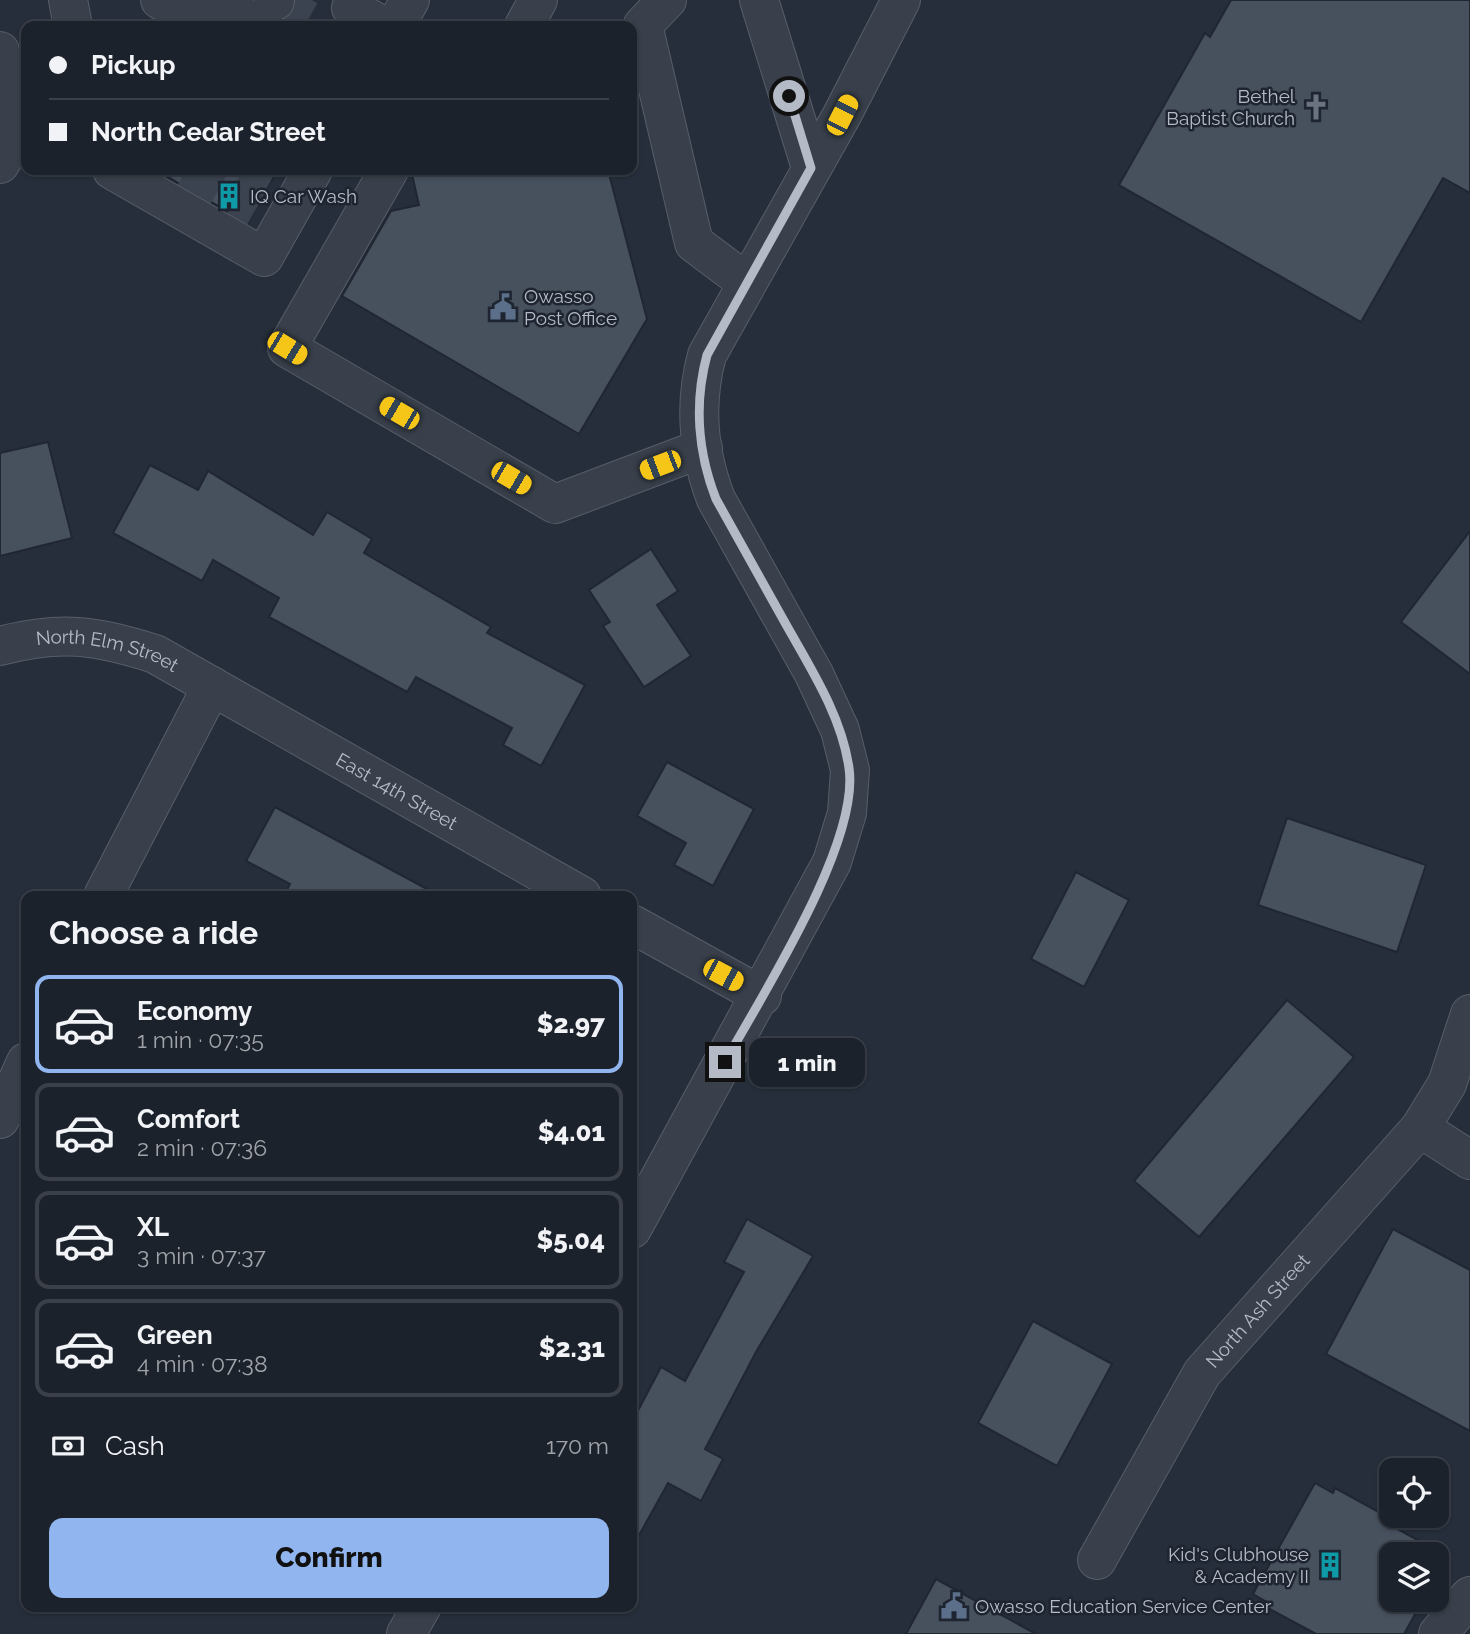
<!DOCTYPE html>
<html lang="en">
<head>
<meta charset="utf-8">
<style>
	:root { --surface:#1c222c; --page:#292f38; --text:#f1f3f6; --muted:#a0a4a9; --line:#3a3f48; --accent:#91b5ee }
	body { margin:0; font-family:Raleway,sans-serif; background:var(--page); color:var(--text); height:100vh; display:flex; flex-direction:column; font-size:26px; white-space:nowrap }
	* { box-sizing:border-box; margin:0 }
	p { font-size:23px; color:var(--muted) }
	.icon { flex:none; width:38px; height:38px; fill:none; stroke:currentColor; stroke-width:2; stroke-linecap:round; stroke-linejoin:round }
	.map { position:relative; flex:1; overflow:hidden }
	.drawer { position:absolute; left:21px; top:891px; width:616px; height:721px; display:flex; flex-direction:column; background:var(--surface); border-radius:14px; box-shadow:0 2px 5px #0004,0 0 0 2px var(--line) }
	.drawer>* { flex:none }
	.guide { position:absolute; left:21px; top:21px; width:616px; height:154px; border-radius:14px; box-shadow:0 2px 5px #0004,0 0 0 2px var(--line); display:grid; align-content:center; height:154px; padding:0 28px; background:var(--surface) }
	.controls { position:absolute; left:1379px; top:1458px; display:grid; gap:14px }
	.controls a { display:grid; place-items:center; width:70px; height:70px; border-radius:14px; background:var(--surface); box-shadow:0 2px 5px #0004,0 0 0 2px var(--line); font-size:35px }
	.end { position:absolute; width:32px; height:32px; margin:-16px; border:9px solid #b4bbc6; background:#111; box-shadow:0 0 0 4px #111 }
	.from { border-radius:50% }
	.bubble { position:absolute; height:49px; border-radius:14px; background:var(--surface); box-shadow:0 2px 5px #0004,0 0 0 2px var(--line); font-size:23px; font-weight:800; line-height:49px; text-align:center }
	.car { position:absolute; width:21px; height:42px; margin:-21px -10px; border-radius:9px; box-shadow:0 0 5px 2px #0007; background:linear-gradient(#f5c518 24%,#345 0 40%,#f5c518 0 76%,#345 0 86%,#f5c518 0) }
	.guide b { display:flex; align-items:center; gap:24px; height:66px; font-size:26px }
	.guide b+b { border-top:2px solid var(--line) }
	.guide i { width:18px; height:18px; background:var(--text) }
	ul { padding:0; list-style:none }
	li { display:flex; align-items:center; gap:21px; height:98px; margin:0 14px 10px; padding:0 14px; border:4px solid var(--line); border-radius:14px }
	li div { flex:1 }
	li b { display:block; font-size:26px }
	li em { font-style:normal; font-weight:800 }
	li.selected { border-color:var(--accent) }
	li>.icon { width:63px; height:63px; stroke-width:1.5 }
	h2 { padding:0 28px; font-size:32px; line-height:84px }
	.pay { display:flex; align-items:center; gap:18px; height:77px; padding:0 28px; font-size:26px }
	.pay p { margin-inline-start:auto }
	.cta { display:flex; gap:14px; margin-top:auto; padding:14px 28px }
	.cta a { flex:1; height:80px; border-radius:14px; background:var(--accent); color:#111; font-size:28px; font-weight:800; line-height:80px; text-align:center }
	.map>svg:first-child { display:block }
	.building { fill:#47515e; stroke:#202732; stroke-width:2 }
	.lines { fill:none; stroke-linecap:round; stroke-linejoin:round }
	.minor-tunnel { stroke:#3a434f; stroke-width:38; stroke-dasharray:38 19; stroke-linecap:butt }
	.minor-casing { stroke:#575e69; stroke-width:40 }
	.minor { stroke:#39404b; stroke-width:38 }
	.route { stroke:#b4bbc6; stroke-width:9 }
	.labels { text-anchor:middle; stroke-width:5; stroke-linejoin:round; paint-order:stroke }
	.poi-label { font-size:19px; fill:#b4bbc6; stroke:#1e2530; text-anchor:start }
	.street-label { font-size:19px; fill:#b4bbc6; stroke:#1e2530 }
</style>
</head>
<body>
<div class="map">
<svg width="1470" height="1634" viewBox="0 0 1470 1634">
	<rect width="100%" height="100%" fill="#252e3a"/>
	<g class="building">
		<path d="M 1231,0 L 1470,0 L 1470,193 L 1443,178 L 1361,322 L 1119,185 L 1205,33 L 1210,37 Z"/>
		<path d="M 156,170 L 277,170 L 248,223 Z"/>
		<path d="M 411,170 L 608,170 L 647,319 L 579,434 L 342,296 L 391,211 L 419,205 Z"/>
		<path d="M 48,442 L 72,538 L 0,556 L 0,453 Z"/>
		<path d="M 150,465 L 198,490 L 208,471 L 313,535 L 327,512 L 372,539 L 364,553 L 491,627 L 487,633 L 585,685 L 541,766 L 503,745 L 512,728 L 416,677 L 407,692 L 269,617 L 279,598 L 213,560 L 202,581 L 113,533 Z"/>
		<path d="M 1470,531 L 1470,674 L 1401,622 Z"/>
		<path d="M 651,549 L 678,591 L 657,605 L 691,656 L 644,687 L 603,626 L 610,622 L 589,590 Z"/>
		<path d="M 667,762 L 754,809 L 713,886 L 674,865 L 686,843 L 637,816 Z"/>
		<path d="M 275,807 L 440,896 L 284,896 L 290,884 L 246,861 Z"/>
		<path d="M 1287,818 L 1426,865 L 1397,952 L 1258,905 Z"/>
		<path d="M 1076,872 L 1129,900 L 1084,987 L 1031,959 Z"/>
		<path d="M 1287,1000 L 1354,1057 L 1199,1237 L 1134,1181 Z"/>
		<path d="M 747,1219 L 813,1256 L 756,1352 L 705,1449 L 723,1459 L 701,1501 L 668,1483 L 632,1548 L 632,1422 L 661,1367 L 685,1381 L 744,1272 L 724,1262 Z"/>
		<path d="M 1393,1229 L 1470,1270 L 1470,1431 L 1326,1354 Z"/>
		<path d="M 1033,1321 L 1112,1364 L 1057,1466 L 978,1423 Z"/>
		<path d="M 1315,1483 L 1333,1493 L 1335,1488 L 1395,1521 L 1392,1526 L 1447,1556 L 1437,1574 L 1437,1554 L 1391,1554 L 1391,1600 L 1423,1600 L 1404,1634 L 1316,1634 L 1268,1608 L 1270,1604 L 1253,1594 Z"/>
		<path d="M 936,1579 L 1036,1634 L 906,1634 Z"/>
	</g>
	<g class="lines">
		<g class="minor-tunnel">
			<path d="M 275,1 L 319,26"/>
			<path d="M 186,170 L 256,209"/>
			<path d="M 243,170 L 269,184"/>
		</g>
		<g class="minor-casing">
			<g id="minor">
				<path d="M 68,0 L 73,26"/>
				<path d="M 160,0 L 210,26"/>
				<path d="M 213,0 L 260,26"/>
				<path d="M 273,0 L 275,1"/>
				<path d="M 667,0 L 643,25 L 694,243 L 746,282"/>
				<path d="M 759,0 L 811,168"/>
				<path d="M 351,8 L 383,26"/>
				<path d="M 395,26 L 410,0"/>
				<path d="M 524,26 L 538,0"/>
				<path d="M 0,51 L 16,136 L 0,164"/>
				<path d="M 112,170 L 264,257 L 313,170"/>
				<path d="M 389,170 L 287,348 L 555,504 L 703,448"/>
				<path id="s1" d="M 0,646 C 60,630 96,635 155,654 L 582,896"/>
				<path d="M 103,896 L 212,686"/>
				<path d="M 632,924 L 762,996"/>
				<path d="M 0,1119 L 26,1062"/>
				<path d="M 1420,1128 L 1470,1160"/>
				<path d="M 632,1229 L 832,862 L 847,813 L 850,770 L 840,730 L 814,674 L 716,499 C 698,452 694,403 707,355 L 842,115 L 901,0"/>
				<path id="s2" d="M 1097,1560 L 1202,1373 L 1420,1128 L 1447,1084 L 1470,1014"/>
				<path d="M 406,1634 L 422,1606"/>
				<path d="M 1438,1634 L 1470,1596"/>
			</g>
		</g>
		<use href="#minor" class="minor"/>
	</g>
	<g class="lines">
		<path class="route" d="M 725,1062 C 762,995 860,843 849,768 C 842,718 813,672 788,628 C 764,585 740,542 716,499 C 698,453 694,403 707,355 L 811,168 L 789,96"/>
	</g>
	<defs>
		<g id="church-bare" transform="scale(2.1)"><path d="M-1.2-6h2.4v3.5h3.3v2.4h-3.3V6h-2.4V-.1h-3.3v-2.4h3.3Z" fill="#6b7280" stroke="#1e2530" stroke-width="2.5" paint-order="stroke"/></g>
		<g id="building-bare" transform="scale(2.1)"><path d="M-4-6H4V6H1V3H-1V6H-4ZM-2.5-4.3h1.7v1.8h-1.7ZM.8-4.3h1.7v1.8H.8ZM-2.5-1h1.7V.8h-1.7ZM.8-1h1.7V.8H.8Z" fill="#0f9aa8" stroke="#1e2530" stroke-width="2.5" paint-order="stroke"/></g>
		<g id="civic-bare" transform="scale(2.1)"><path d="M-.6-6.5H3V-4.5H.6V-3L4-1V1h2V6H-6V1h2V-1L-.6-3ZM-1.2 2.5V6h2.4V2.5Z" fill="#5c6f8a" stroke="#1e2530" stroke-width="2.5" paint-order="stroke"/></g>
	</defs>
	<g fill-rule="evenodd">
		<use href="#church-bare" x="1316" y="107"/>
		<use href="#building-bare" x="229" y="196"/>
		<use href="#civic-bare" x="503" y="307"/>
		<use href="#building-bare" x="1330" y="1565"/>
		<use href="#civic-bare" x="954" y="1606"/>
	</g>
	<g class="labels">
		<g class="poi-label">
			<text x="1295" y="103" text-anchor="end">Bethel<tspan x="1295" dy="22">Baptist Church</tspan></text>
			<text x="250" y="203">IQ Car Wash</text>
			<text x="524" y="303">Owasso<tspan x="524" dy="22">Post Office</tspan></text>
			<text x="1309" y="1561" text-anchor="end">Kid's Clubhouse<tspan x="1309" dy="22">&amp; Academy II</tspan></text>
			<text x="975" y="1613">Owasso Education Service Center</text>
		</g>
		<g class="street-label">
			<text dy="7" stroke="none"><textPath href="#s1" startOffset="110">North Elm Street</textPath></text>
			<text dy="7" stroke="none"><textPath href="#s1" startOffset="436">East 14th Street</textPath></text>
			<text dy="7" stroke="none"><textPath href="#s2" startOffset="298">North Ash Street</textPath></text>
		</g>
	</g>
</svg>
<div class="controls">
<a><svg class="icon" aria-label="locate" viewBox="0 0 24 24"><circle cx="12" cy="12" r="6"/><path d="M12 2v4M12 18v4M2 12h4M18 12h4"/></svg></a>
<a><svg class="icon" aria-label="layers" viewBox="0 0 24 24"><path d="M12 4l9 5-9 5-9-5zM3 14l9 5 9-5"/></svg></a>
</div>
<i class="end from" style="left:789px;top:96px"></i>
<i class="end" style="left:725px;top:1062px"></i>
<div class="bubble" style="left:749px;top:1038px;width:116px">1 min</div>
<i class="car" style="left:842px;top:115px;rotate:27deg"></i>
<i class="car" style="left:287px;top:348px;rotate:121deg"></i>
<i class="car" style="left:399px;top:413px;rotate:300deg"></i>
<i class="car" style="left:660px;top:465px;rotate:249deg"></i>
<i class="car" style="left:511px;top:478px;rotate:120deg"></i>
<i class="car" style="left:723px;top:975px;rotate:118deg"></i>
<div class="guide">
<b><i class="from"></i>Pickup</b>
<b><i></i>North Cedar Street</b>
</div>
<section class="drawer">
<h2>Choose a ride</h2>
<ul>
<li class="selected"><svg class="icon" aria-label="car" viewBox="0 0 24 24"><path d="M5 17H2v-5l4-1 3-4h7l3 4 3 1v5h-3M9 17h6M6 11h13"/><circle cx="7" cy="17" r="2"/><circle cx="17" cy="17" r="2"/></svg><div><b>Economy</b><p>1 min · 07:35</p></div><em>$2.97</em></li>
<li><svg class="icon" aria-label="car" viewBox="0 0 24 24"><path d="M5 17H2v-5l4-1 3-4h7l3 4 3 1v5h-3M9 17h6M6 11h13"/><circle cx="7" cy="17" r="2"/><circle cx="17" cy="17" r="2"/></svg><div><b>Comfort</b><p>2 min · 07:36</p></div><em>$4.01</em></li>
<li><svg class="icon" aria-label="car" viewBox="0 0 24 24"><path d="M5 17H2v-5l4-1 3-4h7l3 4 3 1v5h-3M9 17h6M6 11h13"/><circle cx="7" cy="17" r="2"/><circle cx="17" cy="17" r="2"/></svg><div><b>XL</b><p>3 min · 07:37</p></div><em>$5.04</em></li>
<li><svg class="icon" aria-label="car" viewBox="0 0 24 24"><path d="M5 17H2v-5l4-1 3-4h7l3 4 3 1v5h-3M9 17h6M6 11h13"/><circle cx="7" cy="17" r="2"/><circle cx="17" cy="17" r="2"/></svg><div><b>Green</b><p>4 min · 07:38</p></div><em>$2.31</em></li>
</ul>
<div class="pay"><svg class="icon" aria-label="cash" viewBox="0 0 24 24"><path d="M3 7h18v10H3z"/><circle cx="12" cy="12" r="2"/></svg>Cash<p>170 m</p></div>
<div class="cta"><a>Confirm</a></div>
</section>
</div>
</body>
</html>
